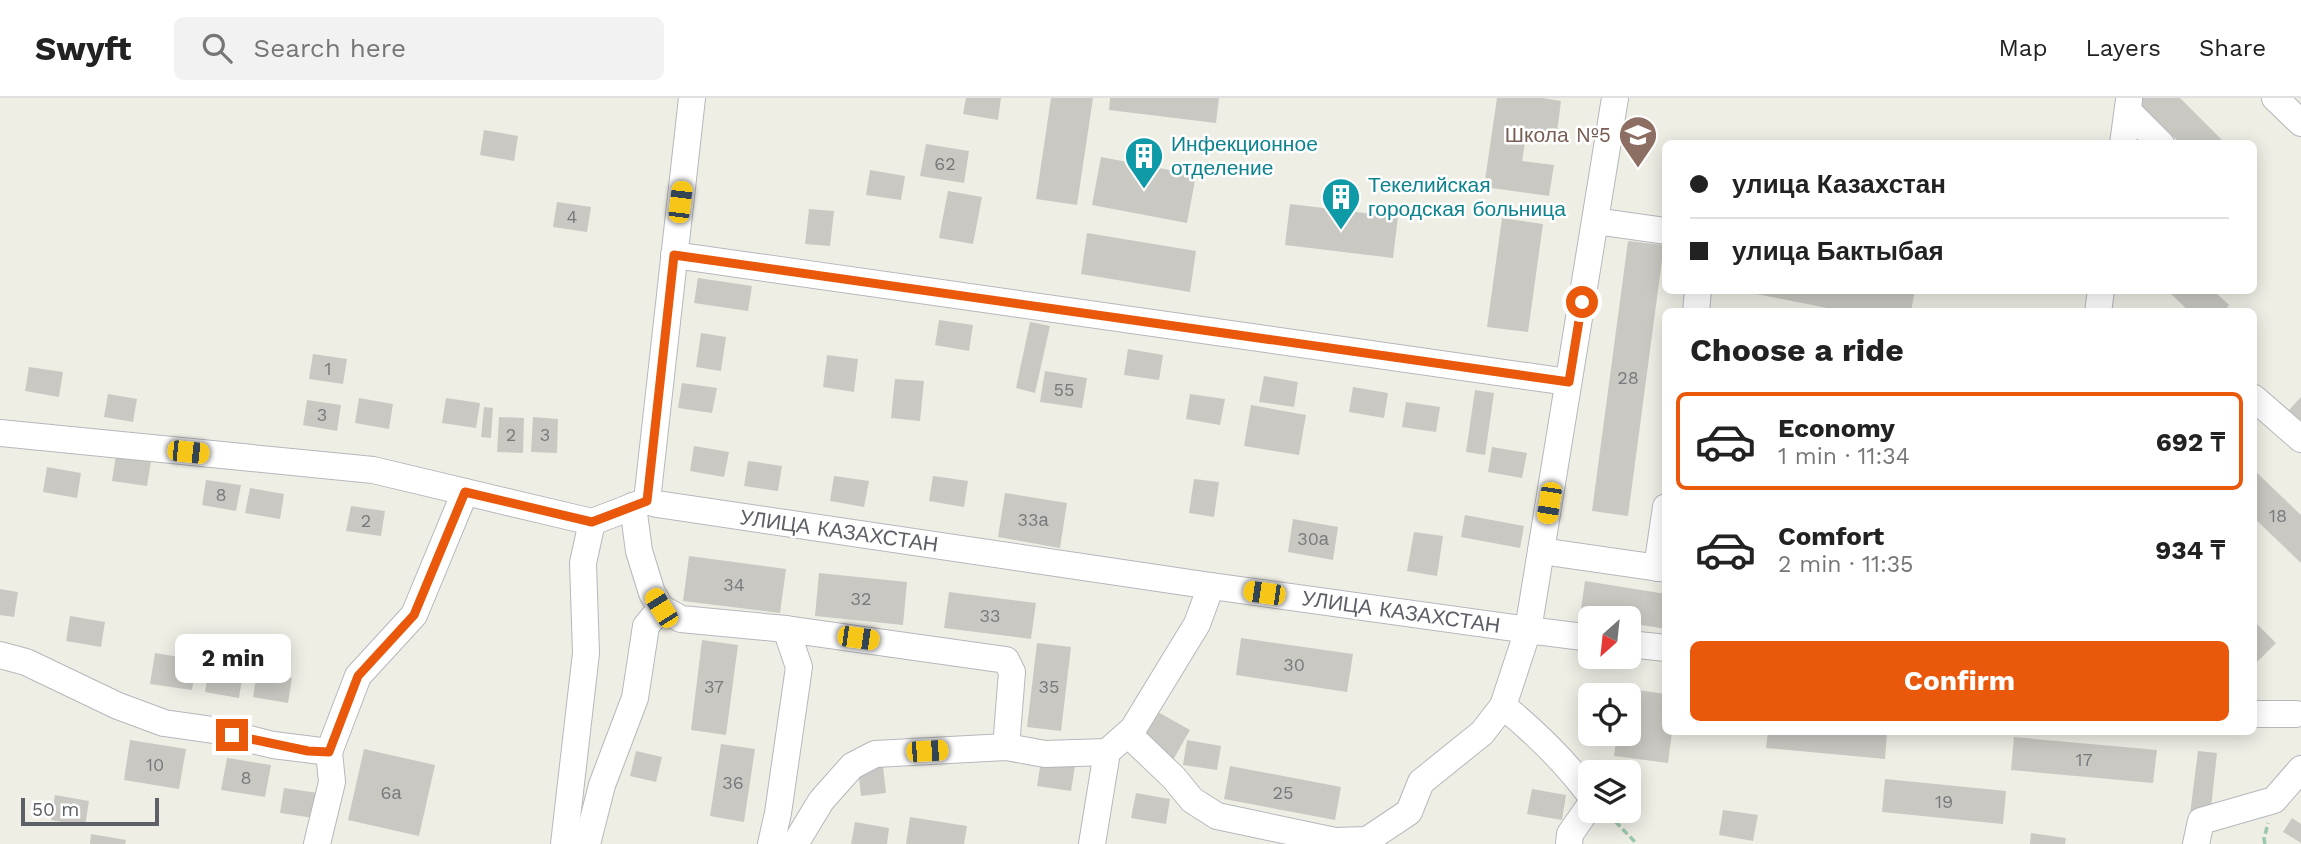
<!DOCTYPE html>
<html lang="en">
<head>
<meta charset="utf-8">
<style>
	:root { --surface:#fff; --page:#f2f2f2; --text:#222; --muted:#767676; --line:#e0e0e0; --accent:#ea580c }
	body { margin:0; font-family:"Work Sans",sans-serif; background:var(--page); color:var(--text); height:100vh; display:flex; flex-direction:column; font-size:26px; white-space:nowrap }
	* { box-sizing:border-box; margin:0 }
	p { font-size:23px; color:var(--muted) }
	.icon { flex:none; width:38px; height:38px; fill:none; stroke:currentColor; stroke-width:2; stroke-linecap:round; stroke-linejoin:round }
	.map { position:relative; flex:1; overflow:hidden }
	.sheet { position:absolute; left:1662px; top:210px; width:595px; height:427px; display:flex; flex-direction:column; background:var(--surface); border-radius:10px; box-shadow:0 4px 18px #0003 }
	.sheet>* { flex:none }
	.hud { position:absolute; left:1662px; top:42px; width:595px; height:154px; border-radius:10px; box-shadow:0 4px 18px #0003; display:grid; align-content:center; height:154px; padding:0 28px; background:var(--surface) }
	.needle { width:46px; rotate:207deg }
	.tools { position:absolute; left:1578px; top:508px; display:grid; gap:14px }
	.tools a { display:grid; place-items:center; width:63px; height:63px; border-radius:10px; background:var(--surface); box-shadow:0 4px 18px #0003; font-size:35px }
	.scale { position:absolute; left:21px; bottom:18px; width:138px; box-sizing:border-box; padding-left:7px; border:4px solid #5d6066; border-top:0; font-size:19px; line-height:24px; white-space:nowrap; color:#5d6066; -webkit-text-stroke:5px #fff; paint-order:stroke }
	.end { position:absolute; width:32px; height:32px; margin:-16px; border:9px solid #ea580c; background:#fff; box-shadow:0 0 0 4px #fff }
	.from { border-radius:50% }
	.bubble { position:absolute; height:49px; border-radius:10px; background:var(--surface); box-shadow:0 4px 18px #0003; font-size:23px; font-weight:700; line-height:49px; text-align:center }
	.car { position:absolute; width:21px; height:42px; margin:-21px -10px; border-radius:9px; box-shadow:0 0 5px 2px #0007; background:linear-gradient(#f5c518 24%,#345 0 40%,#f5c518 0 76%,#345 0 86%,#f5c518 0) }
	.hud b { display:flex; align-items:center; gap:24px; height:66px; font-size:26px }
	.hud b+b { border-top:2px solid var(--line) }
	.hud i { width:18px; height:18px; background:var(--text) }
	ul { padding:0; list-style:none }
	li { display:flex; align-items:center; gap:21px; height:98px; margin:0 14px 10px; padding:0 14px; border:4px solid transparent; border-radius:10px }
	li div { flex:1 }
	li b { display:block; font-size:26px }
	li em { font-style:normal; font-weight:700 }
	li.selected { border-color:var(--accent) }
	li>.icon { width:63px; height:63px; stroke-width:1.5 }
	h2 { padding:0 28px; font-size:32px; line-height:84px }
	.button { display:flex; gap:14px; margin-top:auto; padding:14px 28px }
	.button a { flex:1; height:80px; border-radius:10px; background:var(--accent); color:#fff; font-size:28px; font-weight:700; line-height:80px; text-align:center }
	header { display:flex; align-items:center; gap:42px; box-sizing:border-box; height:98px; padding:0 35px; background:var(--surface); border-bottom:2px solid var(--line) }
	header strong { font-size:33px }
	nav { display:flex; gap:38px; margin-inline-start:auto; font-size:24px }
	.search { width:490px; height:63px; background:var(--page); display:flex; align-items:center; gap:18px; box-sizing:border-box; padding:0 24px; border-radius:10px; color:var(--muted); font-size:26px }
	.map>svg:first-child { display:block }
	.building { fill:#cac8c2 }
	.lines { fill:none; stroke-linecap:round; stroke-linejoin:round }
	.minor-casing { stroke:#b6b7bc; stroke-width:28 }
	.path { stroke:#9bc8ac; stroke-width:3.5; stroke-dasharray:7 3.5; stroke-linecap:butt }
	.minor { stroke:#fff; stroke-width:26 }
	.route { stroke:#ea580c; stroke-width:9 }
	.labels { text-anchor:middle; stroke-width:5; stroke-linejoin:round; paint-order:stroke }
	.number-label { font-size:18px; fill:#787a7d }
	.education-label { font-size:21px; fill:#785e54; stroke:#fff; text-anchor:end }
	.culture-label { font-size:21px; fill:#0d838f; stroke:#fff; text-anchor:start }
	.street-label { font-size:21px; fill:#5d6066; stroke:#fff }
</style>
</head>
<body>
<header>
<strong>Swyft</strong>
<div class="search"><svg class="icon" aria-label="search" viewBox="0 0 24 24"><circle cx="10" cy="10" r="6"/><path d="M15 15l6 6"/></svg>Search here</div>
<nav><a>Map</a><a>Layers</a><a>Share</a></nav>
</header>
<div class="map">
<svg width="2301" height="746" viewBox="0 0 2301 746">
	<rect width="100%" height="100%" fill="#efeee5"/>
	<g class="building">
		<path d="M 966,0 L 1001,0 L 998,22 L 963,16 Z"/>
		<path d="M 1051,0 L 1093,0 L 1077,107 L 1036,101 Z"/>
		<path d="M 1110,0 L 1219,0 L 1216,25 L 1109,12 Z"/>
		<path d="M 1497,0 L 1543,0 L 1561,3 L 1557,35 L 1527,31 L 1522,63 L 1554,67 L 1549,98 L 1484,89 Z"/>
		<path d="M 2142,0 L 2180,0 L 2226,46 L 2181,46 L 2138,4 Z"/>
		<path d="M 484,32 L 518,38 L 514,63 L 480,57 Z"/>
		<path d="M 926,46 L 969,53 L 964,85 L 920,78 Z"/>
		<path d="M 1101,59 L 1196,77 L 1187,125 L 1092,107 Z"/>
		<path d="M 870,72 L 905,78 L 901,102 L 866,97 Z"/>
		<path d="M 948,93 L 982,99 L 973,146 L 939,140 Z"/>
		<path d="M 557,104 L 591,109 L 587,134 L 553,129 Z"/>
		<path d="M 1290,106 L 1398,119 L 1393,160 L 1285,147 Z"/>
		<path d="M 809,111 L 834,113 L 830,148 L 805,146 Z"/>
		<path d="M 1502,120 L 1543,126 L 1528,234 L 1487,229 Z"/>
		<path d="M 1087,135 L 1196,153 L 1190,194 L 1081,176 Z"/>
		<path d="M 1628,143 L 1664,147 L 1628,418 L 1592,413 Z"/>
		<path d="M 698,180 L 752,188 L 748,213 L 694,205 Z"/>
		<path d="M 1736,192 L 1915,192 L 1911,214 L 1847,214 Z"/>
		<path d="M 2167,192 L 2213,192 L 2229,207 L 2223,214 L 2190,214 Z"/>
		<path d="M 939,222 L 973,227 L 969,253 L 935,247 Z"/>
		<path d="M 1030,224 L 1050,228 L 1035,295 L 1016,290 Z"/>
		<path d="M 701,235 L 726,239 L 721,273 L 696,269 Z"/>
		<path d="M 1128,251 L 1163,257 L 1159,282 L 1124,277 Z"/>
		<path d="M 313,256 L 347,261 L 343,286 L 309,281 Z"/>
		<path d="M 827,257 L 858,261 L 854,294 L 823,289 Z"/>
		<path d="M 29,269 L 63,274 L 59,299 L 25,293 Z"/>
		<path d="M 1045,273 L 1087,280 L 1082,310 L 1040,304 Z"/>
		<path d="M 1264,278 L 1298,284 L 1294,309 L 1259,304 Z"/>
		<path d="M 895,281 L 924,283 L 920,323 L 891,320 Z"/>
		<path d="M 682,285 L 717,290 L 712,315 L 678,310 Z"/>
		<path d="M 1353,289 L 1388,295 L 1384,320 L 1349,314 Z"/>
		<path d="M 1475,292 L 1494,295 L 1485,357 L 1466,354 Z"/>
		<path d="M 108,296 L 137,301 L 133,324 L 104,319 Z"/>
		<path d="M 1190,296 L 1225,301 L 1220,327 L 1186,321 Z"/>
		<path d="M 2301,299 L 2301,323 L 2289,312 Z"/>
		<path d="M 359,300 L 393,306 L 389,331 L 355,325 Z"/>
		<path d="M 446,300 L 480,305 L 476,330 L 442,325 Z"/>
		<path d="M 307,302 L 341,307 L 337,333 L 303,327 Z"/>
		<path d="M 1406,304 L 1440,309 L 1436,334 L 1402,329 Z"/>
		<path d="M 1251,307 L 1306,317 L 1299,357 L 1244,348 Z"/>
		<path d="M 484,309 L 493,310 L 491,340 L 481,339 Z"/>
		<path d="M 499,319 L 524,320 L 523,355 L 497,354 Z"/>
		<path d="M 533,319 L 558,321 L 557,355 L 531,354 Z"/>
		<path d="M 694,348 L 729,354 L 724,379 L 690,373 Z"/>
		<path d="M 1492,349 L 1527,355 L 1522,380 L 1488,374 Z"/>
		<path d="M 116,357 L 151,363 L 147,388 L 112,383 Z"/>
		<path d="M 748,363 L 782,368 L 778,393 L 744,388 Z"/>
		<path d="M 47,369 L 81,375 L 77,400 L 43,394 Z"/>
		<path d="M 2254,372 L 2301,417 L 2301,465 L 2254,420 Z"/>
		<path d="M 834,378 L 869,383 L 864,409 L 830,403 Z"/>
		<path d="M 933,378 L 968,383 L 964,409 L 929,403 Z"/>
		<path d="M 1194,381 L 1219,384 L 1214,419 L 1189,415 Z"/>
		<path d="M 206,382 L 241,387 L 236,413 L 202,407 Z"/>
		<path d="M 250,390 L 284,396 L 280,421 L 245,415 Z"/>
		<path d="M 1005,395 L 1067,405 L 1060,450 L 998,439 Z"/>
		<path d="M 351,408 L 385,413 L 381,438 L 346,433 Z"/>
		<path d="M 1465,417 L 1524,428 L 1520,450 L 1461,439 Z"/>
		<path d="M 1293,421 L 1338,429 L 1333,462 L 1288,454 Z"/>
		<path d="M 1414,434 L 1443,438 L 1437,478 L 1407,473 Z"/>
		<path d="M 689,458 L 786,471 L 780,515 L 683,503 Z"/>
		<path d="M 819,475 L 907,484 L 903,527 L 815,518 Z"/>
		<path d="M 1585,483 L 1666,496 L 1666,531 L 1629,525 L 1629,520 L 1580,517 Z"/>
		<path d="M 0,491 L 18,494 L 14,519 L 0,517 Z"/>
		<path d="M 949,494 L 1036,505 L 1031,541 L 944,530 Z"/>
		<path d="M 70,518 L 105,524 L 101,549 L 66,543 Z"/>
		<path d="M 2254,523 L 2276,545 L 2254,567 Z"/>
		<path d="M 1241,540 L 1353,556 L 1347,594 L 1236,577 Z"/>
		<path d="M 702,542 L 738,547 L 726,637 L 691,632 Z"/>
		<path d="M 1037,545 L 1071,549 L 1061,633 L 1027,629 Z"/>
		<path d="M 155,555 L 197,562 L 192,592 L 150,586 Z"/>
		<path d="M 209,569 L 243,574 L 239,600 L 205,594 Z"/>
		<path d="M 257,574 L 292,580 L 288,605 L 253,599 Z"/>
		<path d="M 1623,590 L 1666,596 L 1666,634 L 1672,634 L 1668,665 L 1614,658 L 1617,635 L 1629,635 L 1629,597 L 1622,597 Z"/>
		<path d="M 1156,613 L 1190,632 L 1173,662 L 1140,644 Z"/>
		<path d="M 1768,634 L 1887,634 L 1885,661 L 1766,650 Z"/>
		<path d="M 2014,639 L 2157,652 L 2153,685 L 2011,672 Z"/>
		<path d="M 130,642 L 186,651 L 179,691 L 124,682 Z"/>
		<path d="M 1187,642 L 1221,648 L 1217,672 L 1183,667 Z"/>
		<path d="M 721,646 L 755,651 L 744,724 L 710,718 Z"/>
		<path d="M 364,651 L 435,667 L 419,738 L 348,722 Z"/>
		<path d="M 636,653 L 662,659 L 656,684 L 630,678 Z"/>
		<path d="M 2198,653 L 2217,655 L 2210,719 L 2190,716 Z"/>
		<path d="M 227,660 L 271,667 L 265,699 L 221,692 Z"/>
		<path d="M 1041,663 L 1075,668 L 1071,693 L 1037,688 Z"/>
		<path d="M 883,668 L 886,695 L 861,698 L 858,671 Z"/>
		<path d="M 1230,668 L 1341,689 L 1335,722 L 1224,701 Z"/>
		<path d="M 1885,681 L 2006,693 L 2003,726 L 1882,714 Z"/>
		<path d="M 284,690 L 318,695 L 314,720 L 280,715 Z"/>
		<path d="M 1532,691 L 1566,697 L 1562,722 L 1527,716 Z"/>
		<path d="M 1136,695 L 1170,701 L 1166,726 L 1131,720 Z"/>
		<path d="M 55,697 L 89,703 L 85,728 L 51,722 Z"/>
		<path d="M 1723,712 L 1758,717 L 1753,743 L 1719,737 Z"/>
		<path d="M 910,719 L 967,728 L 964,746 L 906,746 Z"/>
		<path d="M 2292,720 L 2301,726 L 2301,745 L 2283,734 Z"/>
		<path d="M 855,724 L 889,730 L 887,746 L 851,746 Z"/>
		<path d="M 2031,735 L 2066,740 L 2065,746 L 2030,746 Z"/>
		<path d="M 91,736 L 126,742 L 125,746 L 90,746 Z"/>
	</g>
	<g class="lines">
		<g class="minor-casing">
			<g id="minor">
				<path d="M 692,0 L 647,403 L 657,406 L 1211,488 L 1528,532 L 1615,0"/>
				<path d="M 2275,0 L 2301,25"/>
				<path d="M 2128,13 L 2161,46"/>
				<path d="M 2123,46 L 2129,2"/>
				<path d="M 1595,123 L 1666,133"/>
				<path d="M 674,157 L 1568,284"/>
				<path d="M 1696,214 L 1698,192"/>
				<path d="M 2098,214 L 2101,192"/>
				<path d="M 2254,300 L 2301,341"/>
				<path d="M 0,335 L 373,372 L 592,424 L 647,403"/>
				<path d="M 633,408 L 639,453 L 652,495 L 661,510 L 681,521 L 786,531 L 1006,562 L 1012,574 L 1006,649"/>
				<path d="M 1541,453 L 1666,471"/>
				<path d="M 1657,470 L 1666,409"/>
				<path d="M 1591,540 L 1528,532 L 1503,608 C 1536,635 1565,663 1591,698"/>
				<path d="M 1629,546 L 1666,550"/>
				<path d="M 0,557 L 26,564 L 118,608 L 164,625 L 213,632 L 273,647 L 329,654 L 358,578 L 414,517 L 465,394"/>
				<path d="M 2254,616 L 2296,616"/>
				<path d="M 1128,636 L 1174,680 L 1192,702 L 1217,718 L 1335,743 L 1367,742 L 1409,714 L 1421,684 L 1482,635 L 1503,608"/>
				<path d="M 317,746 L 332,684 L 329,654"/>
				<path d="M 564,746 L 586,555 L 583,465 L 592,424"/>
				<path d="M 587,746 L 602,687 L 635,600 L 646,528 L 661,510"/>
				<path d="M 771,746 L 778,715 L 799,569 L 786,531"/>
				<path d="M 795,746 L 821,703 L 852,668 L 875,656 L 1006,649 L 1045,656 L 1107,654 L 1133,631 L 1197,526 L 1211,488"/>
				<path d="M 1092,746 L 1107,654"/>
				<path d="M 1569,746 L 1570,736 L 1591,706"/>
				<path d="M 2196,746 L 2201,723 L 2274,702 L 2301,671"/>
			</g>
		</g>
		<g class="path">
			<path d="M 1608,716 L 1637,746"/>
			<path d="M 2265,746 L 2264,741 L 2268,725"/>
		</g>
		<use href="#minor" class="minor"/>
	</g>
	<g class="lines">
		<path class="route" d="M 232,637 L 308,653 L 329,654 L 358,578 L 414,517 L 465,394 L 592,424 L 647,403 L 674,157 L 1569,284 L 1582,204"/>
	</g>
	<defs>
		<g id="school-pin" transform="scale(2.0125)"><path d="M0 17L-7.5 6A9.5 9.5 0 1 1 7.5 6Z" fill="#8d6e63" stroke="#fff"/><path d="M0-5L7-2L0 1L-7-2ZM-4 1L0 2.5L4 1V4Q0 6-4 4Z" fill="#fff"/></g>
		<g id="building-pin" transform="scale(2.0125)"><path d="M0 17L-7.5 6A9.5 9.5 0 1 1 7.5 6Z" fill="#0f9aa8" stroke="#fff"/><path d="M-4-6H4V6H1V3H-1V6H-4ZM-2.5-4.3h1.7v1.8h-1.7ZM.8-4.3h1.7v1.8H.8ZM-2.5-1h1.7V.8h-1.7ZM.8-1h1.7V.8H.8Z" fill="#fff"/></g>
	</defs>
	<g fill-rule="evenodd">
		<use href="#school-pin" x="1638" y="37"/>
		<use href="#building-pin" x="1144" y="58"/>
		<use href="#building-pin" x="1341" y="99"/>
	</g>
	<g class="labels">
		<g class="number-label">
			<text x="945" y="72">62</text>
			<text x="572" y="125">4</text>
			<text x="328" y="277">1</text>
			<text x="1628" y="286">28</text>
			<text x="1064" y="298">55</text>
			<text x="322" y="323">3</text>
			<text x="511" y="343">2</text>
			<text x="545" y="343">3</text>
			<text x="221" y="403">8</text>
			<text x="2278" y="424">18</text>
			<text x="1033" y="428">33а</text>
			<text x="366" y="429">2</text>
			<text x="1313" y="447">30а</text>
			<text x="734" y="493">34</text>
			<text x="861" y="507">32</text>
			<text x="990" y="524">33</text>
			<text x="1294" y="573">30</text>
			<text x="714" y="595">37</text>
			<text x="1049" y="595">35</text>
			<text x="2084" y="668">17</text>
			<text x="155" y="673">10</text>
			<text x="246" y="686">8</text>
			<text x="733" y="691">36</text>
			<text x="391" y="701">6а</text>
			<text x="1283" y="701">25</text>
			<text x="1944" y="710">19</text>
		</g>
		<g class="education-label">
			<text x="1611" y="44">Школа №5</text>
		</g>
		<g class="culture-label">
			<text x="1171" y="53">Инфекционное<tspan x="1171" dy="24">отделение</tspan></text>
			<text x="1368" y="94">Текелийская<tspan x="1368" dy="24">городская больница</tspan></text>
		</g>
		<g class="street-label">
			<text transform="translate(839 433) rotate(8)" y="7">УЛИЦА КАЗАХСТАН</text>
			<text transform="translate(1401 514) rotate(8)" y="7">УЛИЦА КАЗАХСТАН</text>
		</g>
	</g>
</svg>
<div class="tools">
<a><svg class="needle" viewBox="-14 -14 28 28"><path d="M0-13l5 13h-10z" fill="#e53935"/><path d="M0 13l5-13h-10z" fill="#767676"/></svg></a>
<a><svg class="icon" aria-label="locate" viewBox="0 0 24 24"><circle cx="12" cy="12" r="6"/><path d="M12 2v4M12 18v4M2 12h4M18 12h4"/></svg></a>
<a><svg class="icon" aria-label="layers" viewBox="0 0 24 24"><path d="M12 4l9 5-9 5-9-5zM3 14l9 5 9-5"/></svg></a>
</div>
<div class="scale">50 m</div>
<i class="end from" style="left:1582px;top:204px"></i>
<i class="end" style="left:232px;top:637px"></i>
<div class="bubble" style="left:175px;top:536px;width:116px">2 min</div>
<i class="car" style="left:680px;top:104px;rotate:7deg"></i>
<i class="car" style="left:188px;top:354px;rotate:96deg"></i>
<i class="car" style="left:1549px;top:405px;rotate:189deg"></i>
<i class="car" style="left:1264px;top:495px;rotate:278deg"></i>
<i class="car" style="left:661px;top:510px;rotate:328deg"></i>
<i class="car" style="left:858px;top:540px;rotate:98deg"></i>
<i class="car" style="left:927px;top:653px;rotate:87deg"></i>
<div class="hud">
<b><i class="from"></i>улица Казахстан</b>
<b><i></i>улица Бактыбая</b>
</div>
<section class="sheet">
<h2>Choose a ride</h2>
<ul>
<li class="selected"><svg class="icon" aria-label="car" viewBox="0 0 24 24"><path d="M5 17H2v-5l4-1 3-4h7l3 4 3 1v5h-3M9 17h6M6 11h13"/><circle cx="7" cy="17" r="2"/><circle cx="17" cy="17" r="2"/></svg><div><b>Economy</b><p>1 min · 11:34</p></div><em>692 ₸</em></li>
<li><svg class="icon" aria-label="car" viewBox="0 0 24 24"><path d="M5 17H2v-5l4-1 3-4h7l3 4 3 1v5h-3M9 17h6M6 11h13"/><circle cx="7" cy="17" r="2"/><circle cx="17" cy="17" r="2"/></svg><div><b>Comfort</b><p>2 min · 11:35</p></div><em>934 ₸</em></li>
</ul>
<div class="button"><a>Confirm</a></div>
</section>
</div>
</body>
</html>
